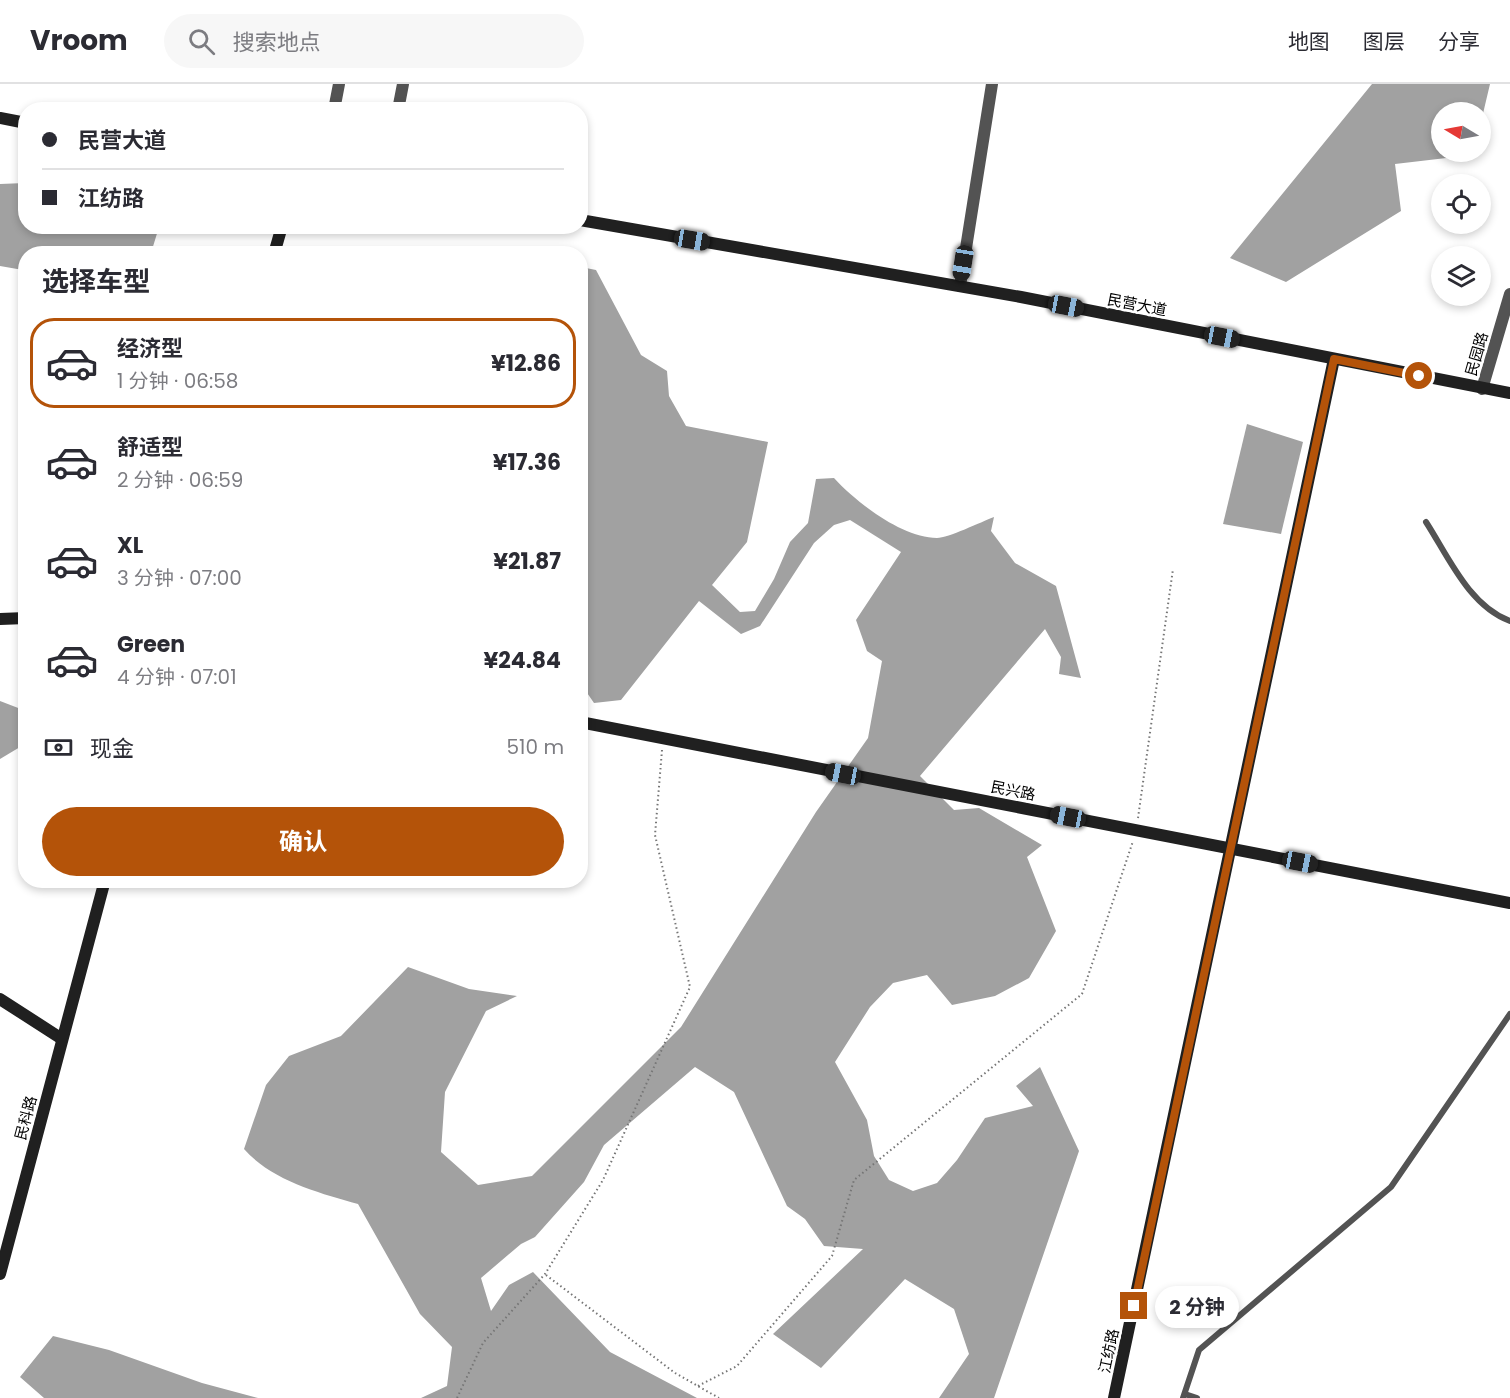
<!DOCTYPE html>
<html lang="zh">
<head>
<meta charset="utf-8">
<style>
	:root { --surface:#fff; --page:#f7f7f7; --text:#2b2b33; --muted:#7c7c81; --line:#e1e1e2; --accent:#b45309 }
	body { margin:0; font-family:Poppins,"Noto Sans SC",sans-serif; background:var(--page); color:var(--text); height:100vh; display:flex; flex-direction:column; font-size:22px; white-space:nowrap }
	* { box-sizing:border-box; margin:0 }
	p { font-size:20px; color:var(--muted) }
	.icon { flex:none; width:33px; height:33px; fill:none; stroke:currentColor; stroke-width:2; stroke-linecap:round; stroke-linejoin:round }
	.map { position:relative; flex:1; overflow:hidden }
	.panel { position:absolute; left:18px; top:162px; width:570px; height:642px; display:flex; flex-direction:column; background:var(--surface); border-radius:24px; box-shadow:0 3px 9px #0003 }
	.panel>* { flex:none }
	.banner { position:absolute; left:18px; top:18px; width:570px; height:132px; border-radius:24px; box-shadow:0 3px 9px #0003; display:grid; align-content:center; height:132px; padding:0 24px; background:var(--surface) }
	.needle { width:39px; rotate:280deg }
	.controls { position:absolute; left:1431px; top:18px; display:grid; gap:12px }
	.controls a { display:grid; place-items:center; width:60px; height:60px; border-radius:50%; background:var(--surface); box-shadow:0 3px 9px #0003; font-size:30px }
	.end { position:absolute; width:27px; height:27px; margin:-14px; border:8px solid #b45309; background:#fff; box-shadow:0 0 0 3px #fff }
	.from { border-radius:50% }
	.bubble { position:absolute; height:42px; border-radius:21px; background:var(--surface); box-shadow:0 3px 9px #0003; font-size:20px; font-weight:700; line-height:42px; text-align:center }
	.car { position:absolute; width:18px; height:36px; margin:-18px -9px; border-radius:8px; box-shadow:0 0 4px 2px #0007; background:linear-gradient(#222 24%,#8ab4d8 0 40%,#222 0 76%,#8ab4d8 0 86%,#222 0) }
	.banner b { display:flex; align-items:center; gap:21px; height:57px; font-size:22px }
	.banner b+b { border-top:2px solid var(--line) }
	.banner i { width:15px; height:15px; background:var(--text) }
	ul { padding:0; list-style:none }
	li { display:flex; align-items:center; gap:18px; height:90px; margin:0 12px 9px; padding:0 12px; border:3px solid transparent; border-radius:24px }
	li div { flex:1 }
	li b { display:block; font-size:22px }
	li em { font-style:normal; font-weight:700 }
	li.current { border-color:var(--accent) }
	li>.icon { width:54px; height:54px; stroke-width:1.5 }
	h2 { padding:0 24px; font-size:27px; line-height:72px }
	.pay { display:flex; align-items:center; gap:15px; height:66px; padding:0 24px; font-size:22px }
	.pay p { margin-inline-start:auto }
	.primary-button { display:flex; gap:12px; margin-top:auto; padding:12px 24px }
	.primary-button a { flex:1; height:69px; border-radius:36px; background:var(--accent); color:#fff; font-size:24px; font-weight:700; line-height:69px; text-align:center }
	header { display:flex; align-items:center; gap:36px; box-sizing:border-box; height:84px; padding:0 30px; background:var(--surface); border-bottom:2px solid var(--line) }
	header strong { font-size:28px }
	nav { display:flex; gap:33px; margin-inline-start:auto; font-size:21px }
	.search { width:420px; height:54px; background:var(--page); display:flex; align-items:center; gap:15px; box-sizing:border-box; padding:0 21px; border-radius:33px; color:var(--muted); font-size:22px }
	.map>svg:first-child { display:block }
	.water { fill:#a1a1a1 }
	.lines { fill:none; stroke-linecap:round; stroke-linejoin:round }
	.path { stroke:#757575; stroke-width:2; stroke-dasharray:1.5 3; stroke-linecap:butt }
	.lane { stroke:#535353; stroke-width:6 }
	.street { stroke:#535353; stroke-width:12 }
	.secondary { stroke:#202020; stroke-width:12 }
	.route { stroke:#b45309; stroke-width:8 }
	.labels { text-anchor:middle; stroke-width:5; stroke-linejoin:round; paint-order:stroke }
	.street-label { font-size:15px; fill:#000; stroke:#fff }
</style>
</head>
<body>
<header>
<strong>Vroom</strong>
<div class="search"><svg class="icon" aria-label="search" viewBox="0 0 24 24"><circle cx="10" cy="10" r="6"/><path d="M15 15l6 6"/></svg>搜索地点</div>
<nav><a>地图</a><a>图层</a><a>分享</a></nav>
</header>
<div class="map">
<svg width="1510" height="1314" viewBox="0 0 1510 1314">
	<rect width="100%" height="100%" fill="#fff"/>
	<g class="water">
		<path d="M 1372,0 L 1490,0 L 1481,38 L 1480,28 L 1442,28 L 1442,68 L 1473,68 L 1472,71 L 1395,80 L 1401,127 L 1286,198 L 1230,174 Z"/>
		<path d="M 25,99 L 26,142 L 159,143 L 151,169 L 26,170 L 25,189 L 23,186 L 0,182 L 0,100 Z"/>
		<path d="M 581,183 L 596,186 L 641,271 L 667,287 L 669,312 L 686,342 L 768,358 L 747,458 L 712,501 L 740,528 L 755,527 L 774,495 L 790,458 L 808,439 L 816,395 L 834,394 C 856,418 902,454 937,454 C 948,454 981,438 994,433 L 991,447 L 1015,479 L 1056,502 L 1081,594 L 1059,590 L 1061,573 L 1045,545 L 920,692 L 954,726 L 979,724 L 1042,761 L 1027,773 L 1056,847 L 1029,894 L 995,912 L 952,921 L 927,891 L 893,899 L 870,923 L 835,978 L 867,1036 L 874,1072 L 889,1096 L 913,1107 L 937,1099 L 957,1076 L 985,1034 L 1033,1022 L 1016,1002 L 1040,983 L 1079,1067 L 994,1314 L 939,1314 L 969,1270 L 954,1225 L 905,1195 L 821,1284 L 773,1250 L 863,1165 L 824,1162 L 805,1135 L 787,1122 L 734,1008 L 695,983 L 604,1061 L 584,1098 L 535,1153 L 521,1160 L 481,1194 L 491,1227 L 509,1201 L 533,1188 L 610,1268 L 697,1314 L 421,1314 L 447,1302 L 452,1263 L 420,1230 L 358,1120 C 319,1109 271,1096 244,1065 L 266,1001 L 289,972 L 341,952 L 408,883 L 469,905 L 517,912 L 486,927 L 445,1008 L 441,1068 L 478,1101 L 532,1092 L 681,943 L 816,728 L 868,654 L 882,577 L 867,567 L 856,536 L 901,468 L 850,436 L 834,441 L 814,459 L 760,542 L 741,550 L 699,517 L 621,616 L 594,619 L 581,600 Z"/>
		<path d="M 1247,340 L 1303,358 L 1281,450 L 1223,440 Z"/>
		<path d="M 0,617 L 26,627 L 25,660 L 0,675 Z"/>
		<path d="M 53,1252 L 109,1266 L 202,1299 L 258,1314 L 44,1314 L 20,1293 Z"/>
	</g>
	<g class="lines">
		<g class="path">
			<path d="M 1138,734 L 1173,485"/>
			<path d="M 546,1191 L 675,1289 L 719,1314"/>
			<path d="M 698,1302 L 737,1282 L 832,1172 L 854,1096 L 1082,910 L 1133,757"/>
			<path d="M 457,1314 L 483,1259 L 545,1190 L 603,1096 L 690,903 L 655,751 L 662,666"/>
		</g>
		<g class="lane">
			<path d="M 1426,438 C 1448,472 1469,522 1510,537"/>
			<path d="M 1185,1310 L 1197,1314"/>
			<path d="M 1183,1314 L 1199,1266 L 1391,1103 L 1510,930"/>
		</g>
		<g class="street">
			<path d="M 334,26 L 339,0"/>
			<path d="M 398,26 L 403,0"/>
			<path d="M 960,202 L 992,0"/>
			<path d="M 1482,305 L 1510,210"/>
		</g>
		<g class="secondary">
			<path d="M 0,34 L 26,39"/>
			<path d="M 580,136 L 1021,213 L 1510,309"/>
			<path d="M 274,170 L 282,142"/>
			<path d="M 0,535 L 26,534"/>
			<path d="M 580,638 L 1510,819"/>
			<path d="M 0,915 L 62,955"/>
			<path d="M 0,1190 L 105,796"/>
			<path d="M 1114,1314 L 1334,275"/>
		</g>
	</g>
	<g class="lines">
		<path class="route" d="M 1134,1222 L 1334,275 L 1419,292"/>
	</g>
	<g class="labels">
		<g class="street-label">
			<text transform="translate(1137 221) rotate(11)" y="5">民营大道</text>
			<text transform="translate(1477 270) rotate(-74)" y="5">民园路</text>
			<text transform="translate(1013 707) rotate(11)" y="5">民兴路</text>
			<text transform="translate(26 1034) rotate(-75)" y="5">民科路</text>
			<text transform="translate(1109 1267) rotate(-78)" y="5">江纺路</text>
		</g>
	</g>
</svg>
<div class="controls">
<a><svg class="needle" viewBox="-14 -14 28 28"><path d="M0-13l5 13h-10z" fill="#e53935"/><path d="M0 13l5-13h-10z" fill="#7c7c81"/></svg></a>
<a><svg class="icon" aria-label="locate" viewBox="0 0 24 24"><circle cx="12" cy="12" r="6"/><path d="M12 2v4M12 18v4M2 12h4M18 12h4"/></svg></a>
<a><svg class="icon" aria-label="layers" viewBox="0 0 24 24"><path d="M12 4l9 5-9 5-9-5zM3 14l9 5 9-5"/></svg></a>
</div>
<i class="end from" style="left:1419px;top:292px"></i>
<i class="end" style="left:1134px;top:1222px"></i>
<div class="bubble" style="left:1155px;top:1202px;width:84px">2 分钟</div>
<i class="car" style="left:692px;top:156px;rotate:100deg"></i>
<i class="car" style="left:963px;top:179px;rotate:189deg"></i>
<i class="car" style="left:1066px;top:222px;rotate:101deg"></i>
<i class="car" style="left:1222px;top:253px;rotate:101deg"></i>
<i class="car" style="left:843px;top:690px;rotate:281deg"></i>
<i class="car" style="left:1068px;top:733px;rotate:281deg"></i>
<i class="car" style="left:1300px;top:778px;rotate:101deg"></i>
<div class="banner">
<b><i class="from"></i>民营大道</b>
<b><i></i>江纺路</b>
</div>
<section class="panel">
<h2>选择车型</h2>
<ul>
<li class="current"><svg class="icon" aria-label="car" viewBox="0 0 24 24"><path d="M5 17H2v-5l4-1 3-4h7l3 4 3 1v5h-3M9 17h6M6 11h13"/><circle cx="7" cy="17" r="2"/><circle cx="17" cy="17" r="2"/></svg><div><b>经济型</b><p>1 分钟 · 06:58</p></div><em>¥12.86</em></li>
<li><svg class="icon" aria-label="car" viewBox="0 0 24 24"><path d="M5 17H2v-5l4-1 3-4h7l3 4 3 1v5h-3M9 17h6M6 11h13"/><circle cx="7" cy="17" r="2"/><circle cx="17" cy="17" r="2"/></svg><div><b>舒适型</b><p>2 分钟 · 06:59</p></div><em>¥17.36</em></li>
<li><svg class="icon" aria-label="car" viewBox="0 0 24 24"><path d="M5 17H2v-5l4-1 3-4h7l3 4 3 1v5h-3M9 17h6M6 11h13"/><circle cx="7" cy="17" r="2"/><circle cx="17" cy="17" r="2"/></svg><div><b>XL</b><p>3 分钟 · 07:00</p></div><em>¥21.87</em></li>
<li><svg class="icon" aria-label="car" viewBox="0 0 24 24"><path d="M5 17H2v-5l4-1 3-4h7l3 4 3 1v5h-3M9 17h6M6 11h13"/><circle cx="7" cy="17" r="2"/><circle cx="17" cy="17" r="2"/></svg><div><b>Green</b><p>4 分钟 · 07:01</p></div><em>¥24.84</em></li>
</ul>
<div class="pay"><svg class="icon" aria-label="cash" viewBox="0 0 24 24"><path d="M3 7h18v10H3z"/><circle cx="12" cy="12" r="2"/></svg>现金<p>510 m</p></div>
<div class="primary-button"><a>确认</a></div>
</section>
</div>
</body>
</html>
